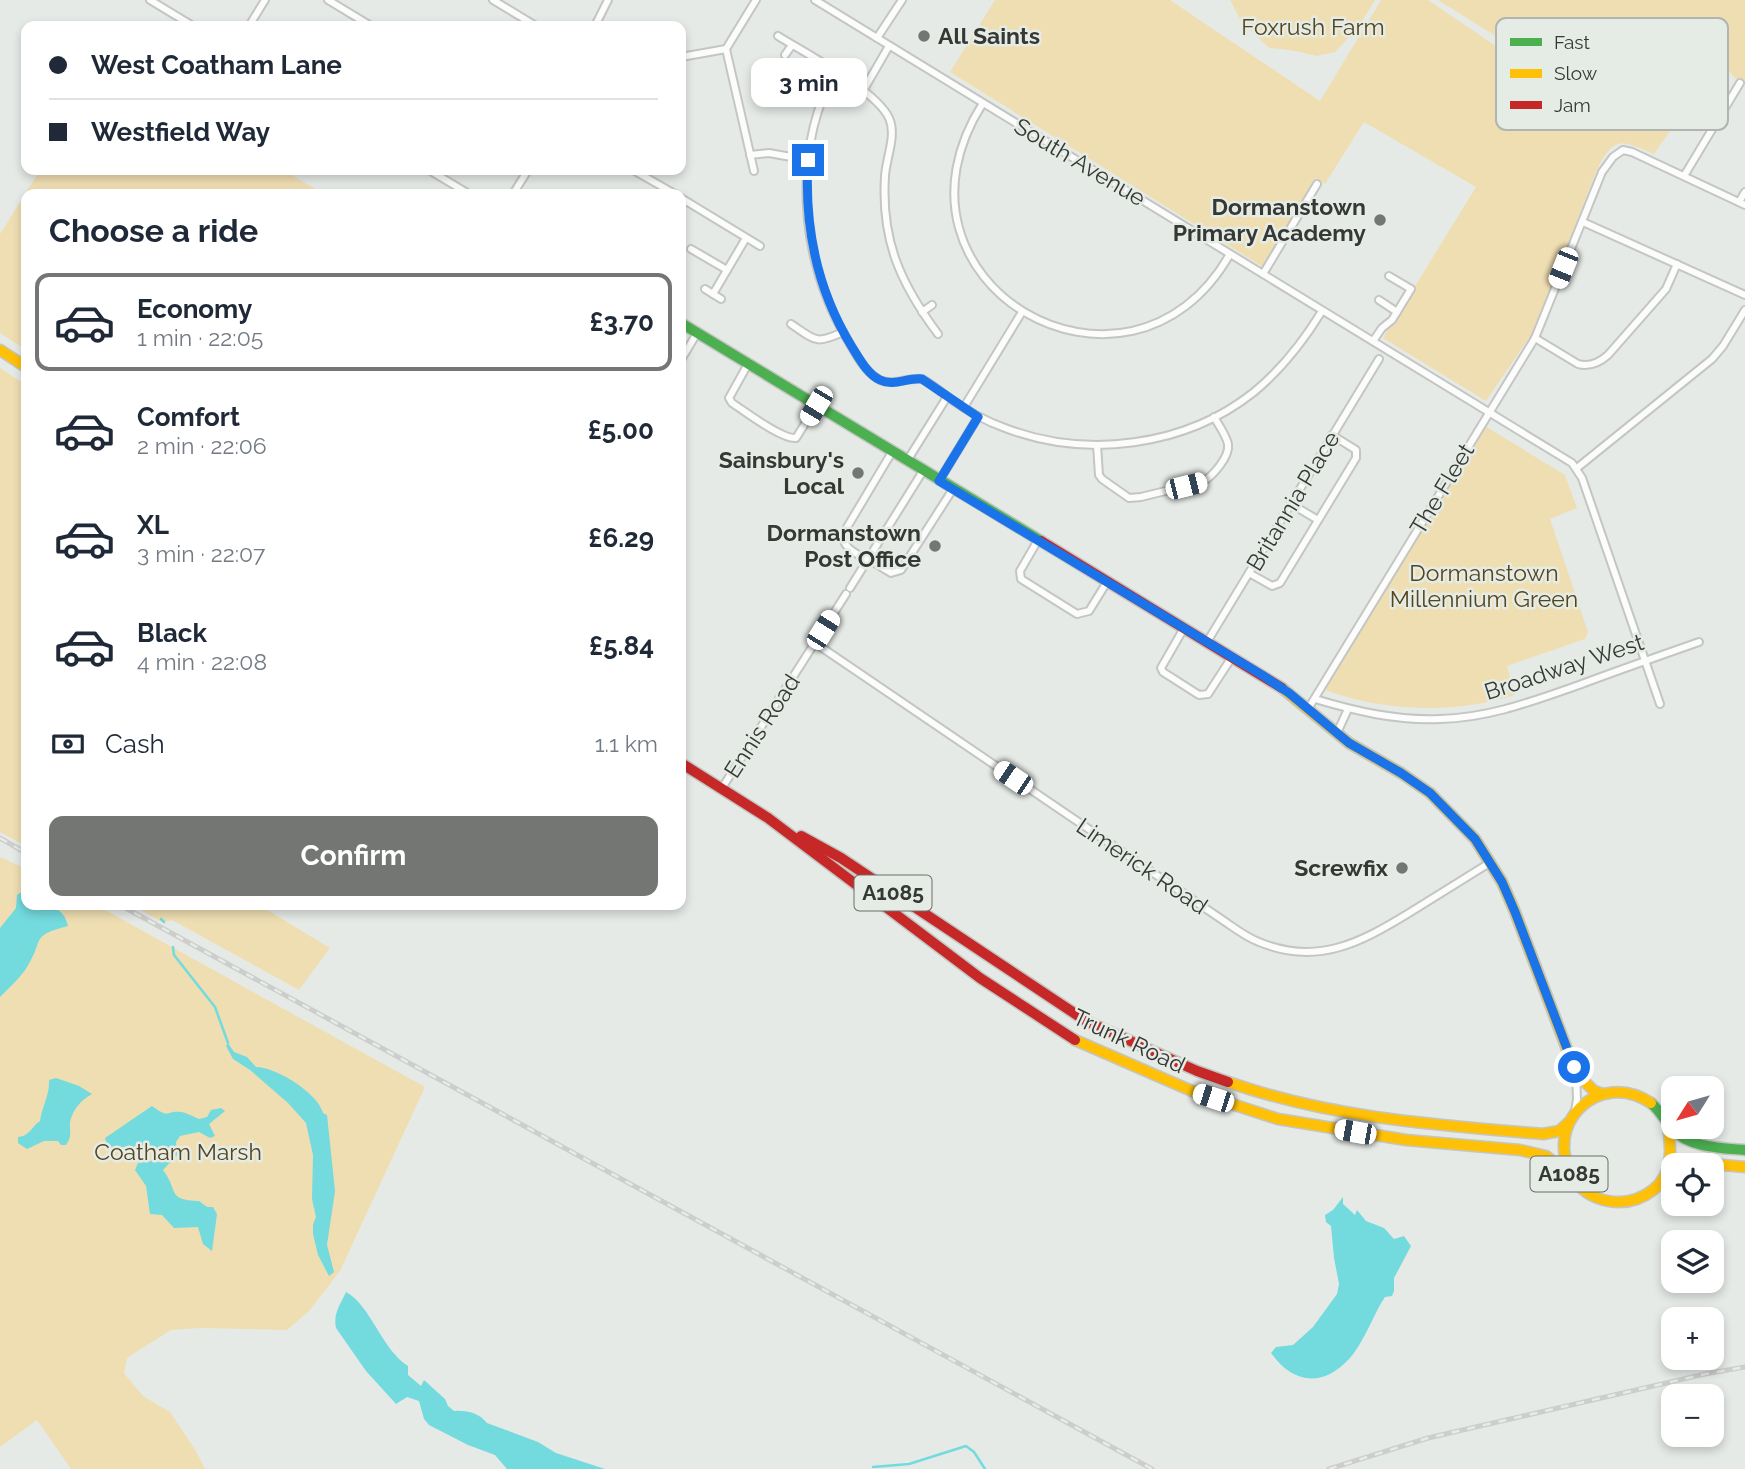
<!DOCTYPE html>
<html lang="en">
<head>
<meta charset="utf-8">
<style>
	:root { --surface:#fff; --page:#f6f6f7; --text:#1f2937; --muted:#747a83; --line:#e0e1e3; --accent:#747674 }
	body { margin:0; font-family:Raleway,sans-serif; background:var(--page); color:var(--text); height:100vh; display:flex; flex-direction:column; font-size:26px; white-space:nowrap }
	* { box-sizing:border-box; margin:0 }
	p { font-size:23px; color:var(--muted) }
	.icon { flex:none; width:38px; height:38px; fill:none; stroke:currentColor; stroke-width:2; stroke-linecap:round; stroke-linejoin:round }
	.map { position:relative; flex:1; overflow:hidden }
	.drawer { position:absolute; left:21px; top:189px; width:665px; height:721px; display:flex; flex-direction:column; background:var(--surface); border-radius:14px; box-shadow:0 4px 10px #0003 }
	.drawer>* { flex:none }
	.guide { position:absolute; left:21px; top:21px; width:665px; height:154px; border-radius:14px; box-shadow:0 4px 10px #0003; display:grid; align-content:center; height:154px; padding:0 28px; background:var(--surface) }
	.needle { width:46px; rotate:233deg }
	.fabs { position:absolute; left:1661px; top:1076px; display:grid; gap:14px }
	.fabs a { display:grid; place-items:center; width:63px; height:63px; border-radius:14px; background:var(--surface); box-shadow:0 4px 10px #0003; font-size:35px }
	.end { position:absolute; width:32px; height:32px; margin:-16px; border:9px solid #1a73e8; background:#fff; box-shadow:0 0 0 4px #fff }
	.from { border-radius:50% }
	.bubble { position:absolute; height:49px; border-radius:14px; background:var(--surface); box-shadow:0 4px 10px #0003; font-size:23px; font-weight:700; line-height:49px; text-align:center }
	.car { position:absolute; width:21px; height:42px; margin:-21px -10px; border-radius:9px; box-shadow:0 0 5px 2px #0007; background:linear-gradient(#fff 24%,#345 0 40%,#fff 0 76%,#345 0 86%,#fff 0) }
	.guide b { display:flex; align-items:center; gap:24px; height:66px; font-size:26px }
	.guide b+b { border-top:2px solid var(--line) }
	.guide i { width:18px; height:18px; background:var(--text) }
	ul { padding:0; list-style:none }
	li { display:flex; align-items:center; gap:21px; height:98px; margin:0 14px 10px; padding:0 14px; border:4px solid transparent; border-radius:14px }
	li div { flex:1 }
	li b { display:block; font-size:26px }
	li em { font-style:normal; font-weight:700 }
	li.on { border-color:var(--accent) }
	li>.icon { width:63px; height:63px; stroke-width:1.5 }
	h2 { padding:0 28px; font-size:32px; line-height:84px }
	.pay { display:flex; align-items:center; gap:18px; height:77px; padding:0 28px; font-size:26px }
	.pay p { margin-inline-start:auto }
	.button { display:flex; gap:14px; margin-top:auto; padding:14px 28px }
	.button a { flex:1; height:80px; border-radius:14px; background:var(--accent); color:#fff; font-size:28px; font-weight:700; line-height:80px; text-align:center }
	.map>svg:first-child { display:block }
	.green { fill:#efdeb2 }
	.water { fill:#73dade }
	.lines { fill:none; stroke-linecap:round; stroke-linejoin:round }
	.stream { stroke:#73dade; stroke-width:2.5 }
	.street-casing { stroke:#c3c6c3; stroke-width:10 }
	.fast-casing { stroke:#c3c6c3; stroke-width:13 }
	.slow-casing { stroke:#c3c6c3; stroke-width:13 }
	.jam-casing { stroke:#c3c6c3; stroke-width:13 }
	.street { stroke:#fbfcfb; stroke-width:6 }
	.fast { stroke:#4caf50; stroke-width:10 }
	.slow { stroke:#ffc107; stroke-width:10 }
	.jam { stroke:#c62828; stroke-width:10 }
	.rail-casing { stroke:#cccdcc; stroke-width:5 }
	.rail { stroke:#e5ebe5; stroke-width:2.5; stroke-dasharray:8; stroke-linecap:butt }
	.route { stroke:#1a73e8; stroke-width:9 }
	.poi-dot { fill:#747674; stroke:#e5ebe5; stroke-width:2.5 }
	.labels { text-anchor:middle; stroke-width:5; stroke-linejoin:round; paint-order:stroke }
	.shield { fill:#e5ebe5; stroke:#6a6e6a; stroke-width:2 }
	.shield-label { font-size:21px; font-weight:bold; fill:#363836 }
	.park-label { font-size:23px; fill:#55451e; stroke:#e5ebe5 }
	.poi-label { font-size:23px; font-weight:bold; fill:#363836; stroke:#e5ebe5; text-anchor:end }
	.street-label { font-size:23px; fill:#363836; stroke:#e5ebe5 }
	.key { fill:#e5ebe5; stroke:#b0b5b0; stroke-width:2 }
	.key-label { font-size:19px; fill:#363836 }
</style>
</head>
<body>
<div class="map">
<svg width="1745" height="1469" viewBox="0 0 1745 1469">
	<rect width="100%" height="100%" fill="#e6eae6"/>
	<g class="green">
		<path d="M 995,0 L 1170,0 L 1320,101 L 1381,0 L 1428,0 L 1584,106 L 1592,85 L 1556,74 L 1438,0 L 1745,0 L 1745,82 L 1740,83 L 1719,61 L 1654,154 C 1620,139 1613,136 1596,172 L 1533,332 L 1486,401 L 1383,338 L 1476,187 L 1364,122 L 1325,184 L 1316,178 L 1263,267 L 950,72 Z"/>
		<path d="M 1230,0 L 1375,0 L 1358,28 L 1335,52 L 1317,56 L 1290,50 L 1269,48 L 1241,21 Z"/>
		<path d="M 40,170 L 283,170 L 324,194 L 26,194 L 26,350 L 0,333 L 0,234 Z"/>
		<path d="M 0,368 L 26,385 L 26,846 L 0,832 Z"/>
		<path d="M 1485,426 L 1565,475 L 1577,508 L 1550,519 L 1588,632 L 1585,639 L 1507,666 L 1515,695 C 1454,714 1386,712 1325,690 Z"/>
		<path d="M 0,857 L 26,869 L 26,905 L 96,905 L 425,1087 L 340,1271 L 309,1311 L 287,1330 L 201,1328 L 171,1330 L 127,1358 L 124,1373 L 143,1396 L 170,1412 L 196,1451 L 205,1469 L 71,1469 L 37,1420 L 0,1447 Z"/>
		<path d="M 132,905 L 259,905 L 330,948 L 299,990 L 172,920 L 162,922 Z"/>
	</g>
	<g class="water">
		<path d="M 26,889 L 26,905 C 46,905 63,904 68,926 C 29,936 45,939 27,967 C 22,976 8,989 0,997 L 0,928 L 16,908 L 17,895 Z"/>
		<path d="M 228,1043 L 234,1052 L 247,1057 L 256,1067 C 276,1067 318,1093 323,1113 L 327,1115 L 335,1191 L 327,1245 L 334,1272 L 329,1276 L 318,1255 L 313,1234 L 313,1224 L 316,1217 L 312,1199 L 313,1155 L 306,1123 L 288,1103 L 250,1070 L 233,1059 L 226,1046 Z"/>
		<path d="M 56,1078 L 79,1086 L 92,1094 C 81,1100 73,1109 70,1122 C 69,1131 73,1135 66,1145 L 61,1145 L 58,1141 L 44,1141 L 27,1149 L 18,1143 L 18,1137 C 30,1136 31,1127 40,1121 C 42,1106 50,1095 49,1080 Z"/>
		<path d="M 152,1106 C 171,1120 165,1110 181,1112 C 188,1113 194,1117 199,1119 L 207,1117 L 211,1110 L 221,1108 L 225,1111 L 209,1124 L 215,1136 L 210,1138 L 199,1132 L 180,1136 L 176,1142 L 177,1155 L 163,1170 C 179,1191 166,1200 199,1201 L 207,1207 L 213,1207 L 217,1214 L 212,1251 L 203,1244 L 198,1227 L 174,1228 L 162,1215 L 150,1214 L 146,1186 L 135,1170 L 138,1163 L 151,1161 L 155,1156 L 154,1149 L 149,1146 L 140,1151 L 137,1147 L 122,1147 L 116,1152 L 107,1145 L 105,1138 Z"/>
		<path d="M 1343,1197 L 1343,1204 L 1355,1215 L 1357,1210 L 1366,1221 L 1384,1228 L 1394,1239 L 1404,1236 L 1411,1246 L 1394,1278 L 1394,1291 L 1392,1296 L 1385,1297 L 1380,1305 C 1371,1322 1362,1344 1350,1358 C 1323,1388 1293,1384 1271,1353 L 1276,1347 L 1293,1345 L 1313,1327 L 1337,1294 L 1339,1284 L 1334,1258 L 1331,1226 L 1326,1222 L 1325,1215 L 1333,1210 Z"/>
		<path d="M 346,1292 C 370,1304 382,1350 408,1366 L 408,1375 L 421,1386 L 424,1380 L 445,1399 L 448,1406 L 454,1411 C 467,1410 479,1413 487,1423 L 538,1442 L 556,1453 L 605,1469 L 507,1469 L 495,1455 L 468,1445 L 429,1425 L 424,1419 L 419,1401 L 407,1397 L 396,1404 L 366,1371 L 336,1328 C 333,1314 340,1305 346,1292 Z"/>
	</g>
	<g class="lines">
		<g class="stream">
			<path d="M 161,919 L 164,922"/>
			<path d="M 173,947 L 174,955 L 215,1007 L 228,1043"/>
			<path d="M 873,1467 L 909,1464 L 966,1446 L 974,1452 L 985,1469"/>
		</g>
		<g class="street-casing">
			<g id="street">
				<path d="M 150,0 L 193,26"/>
				<path d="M 328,0 L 371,26"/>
				<path d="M 493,0 L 536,26"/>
				<path d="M 815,0 L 1572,463 L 1582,478 L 1660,704"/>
				<path d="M 249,26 L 265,0"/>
				<path d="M 595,26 L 608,0"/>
				<path d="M 778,36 C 805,53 876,90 889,118 C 897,135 886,158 885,176 C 881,240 900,283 938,334"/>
				<path d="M 877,38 L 902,0"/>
				<path d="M 785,55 L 792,45"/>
				<path d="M 681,57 L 726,49"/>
				<path d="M 835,71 C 791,153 800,260 847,339 C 855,352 865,373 880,380 C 894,386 908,377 922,379 C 932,384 940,391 949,398 C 966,410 985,421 1005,428 C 1086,459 1185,447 1254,392 C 1282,369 1303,342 1322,311"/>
				<path d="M 863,91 L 889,46"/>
				<path d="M 983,103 C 868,283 1129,432 1230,254"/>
				<path d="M 750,155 L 769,153 L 808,160"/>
				<path d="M 429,170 L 469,194"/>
				<path d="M 633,170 L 675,194"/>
				<path d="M 754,171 L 726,49 L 756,0"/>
				<path d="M 1684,176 L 1740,83"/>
				<path d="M 513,194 L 528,170"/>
				<path d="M 681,198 L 760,246"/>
				<path d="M 1739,202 L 1745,192"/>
				<path d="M 1583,222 L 1745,295"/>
				<path d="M 691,249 L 727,270"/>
				<path d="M 1263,274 L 1317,184"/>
				<path d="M 705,289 L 721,299"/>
				<path d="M 713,294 L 746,238"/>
				<path d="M 1379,300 L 1397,312"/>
				<path d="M 922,312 L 932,305"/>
				<path d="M 791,324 C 815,340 815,345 843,332"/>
				<path d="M 1535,338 L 1578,364 C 1589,367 1599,363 1608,355 L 1666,289 L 1677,264"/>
				<path d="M 1373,341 L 1382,328 L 1392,320 L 1411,289 L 1389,276"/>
				<path d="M 681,360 L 697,333"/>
				<path d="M 748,364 L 729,398 L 732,403 C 746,412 781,439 796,438 L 816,406"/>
				<path d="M 964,407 L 1022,312"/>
				<path d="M 1097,445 L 1099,475 L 1102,479 L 1129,498 L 1141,497 L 1202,482 C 1212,477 1230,457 1228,444 C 1226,435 1218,424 1214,417"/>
				<path d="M 907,461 L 947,397"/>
				<path d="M 1577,468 L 1712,359 L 1723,346 L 1745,310"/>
				<path d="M 939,481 L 978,417"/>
				<path d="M 1291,504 L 1318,520"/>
				<path d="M 1038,540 L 1020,571 L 1021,579 L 1077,614 L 1089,611 L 1107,582"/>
				<path d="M 868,559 L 891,573 L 901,570 L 953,489"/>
				<path d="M 867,560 C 856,553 842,548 843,534 L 892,452"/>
				<path d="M 1249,573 L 1272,586 L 1280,583 L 1356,458 L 1356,450 L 1332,435"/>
				<path d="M 850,588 L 923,471"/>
				<path d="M 1184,628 L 1161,668 L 1163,672 L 1199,695 L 1208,694 L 1232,657"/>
				<path d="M 1207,642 L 1379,359"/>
				<path d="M 815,643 L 1227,923 C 1237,930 1248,938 1259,942 C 1317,966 1360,943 1409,913 C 1436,896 1464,879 1491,862"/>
				<path d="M 1315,699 C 1355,711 1397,721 1440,719 C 1489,718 1533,701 1579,685 C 1619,670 1659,656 1699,642"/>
				<path d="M 1308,709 L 1535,338 L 1602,172 L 1613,157 L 1623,150 L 1632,152 L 1745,205"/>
				<path d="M 1337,733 L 1348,709"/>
				<path d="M 722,788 L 846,594"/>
				<path d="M 1575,1111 L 1577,1099 L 1576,1073"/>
			</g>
		</g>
		<g class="fast-casing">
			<g id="fast">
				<path d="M 681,323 L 1041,541"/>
				<path d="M 1651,1103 C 1660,1111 1665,1120 1672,1129 C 1690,1148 1721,1148 1745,1150"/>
			</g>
		</g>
		<g class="slow-casing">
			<g id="slow">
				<path d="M 0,350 L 26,367"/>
				<path d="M 1282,688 L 1349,743 L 1401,773 L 1430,793 L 1475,839 L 1502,882 L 1515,912 L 1576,1073 L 1594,1091 L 1603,1094"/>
				<path d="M 1075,1040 L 1192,1091 L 1278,1119 L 1406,1140 L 1520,1150 L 1546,1156 L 1570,1175"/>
				<path d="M 1228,1082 C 1331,1118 1435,1125 1543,1134 L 1559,1131 L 1568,1123"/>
				<path d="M 1651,1103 C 1599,1068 1540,1125 1574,1178 C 1581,1191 1593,1198 1608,1201 C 1624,1204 1640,1200 1653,1190 C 1675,1173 1671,1145 1667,1121"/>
				<path d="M 1678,1166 L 1690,1162 L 1745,1167"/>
			</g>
		</g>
		<g class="jam-casing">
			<g id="jam">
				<path d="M 1041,541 L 1282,688"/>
				<path d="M 681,763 L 768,818 L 980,978 L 1075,1040"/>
				<path d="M 801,836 L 841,858 L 1086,1021 L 1197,1071 L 1228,1082"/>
			</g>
		</g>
		<use href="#street" class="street"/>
		<use href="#fast" class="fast"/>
		<use href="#slow" class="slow"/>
		<use href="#jam" class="jam"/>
		<g class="rail-casing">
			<g id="rail">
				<path d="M 0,838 L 26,853"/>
				<path d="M 120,905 L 1152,1469"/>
				<path d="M 1329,1469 L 1428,1438 L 1705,1374 L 1745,1367"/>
			</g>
		</g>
		<use href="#rail" class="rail"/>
	</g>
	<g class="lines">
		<path class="route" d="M 808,160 C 804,228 817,290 852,347 C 859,358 867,374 880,380 C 894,387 908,377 922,379 L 978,417 L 939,481 L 1262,675 L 1289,693 L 1349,743 L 1401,773 L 1430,793 L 1475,839 L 1502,882 L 1515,912 L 1574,1067"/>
	</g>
	<g class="poi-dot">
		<circle cx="924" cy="36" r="7"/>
		<circle cx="1380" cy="220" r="7"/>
		<circle cx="858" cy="473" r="7"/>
		<circle cx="935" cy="546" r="7"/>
		<circle cx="1402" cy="868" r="7"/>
	</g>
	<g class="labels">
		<g class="shield">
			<rect x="854.5" y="875.5" width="77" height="35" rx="5"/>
			<rect x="1530.5" y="1156.5" width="77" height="35" rx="5"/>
		</g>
		<g class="shield-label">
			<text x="893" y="900">A1085</text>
			<text x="1569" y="1181">A1085</text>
		</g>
		<g class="park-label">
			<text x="1313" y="35">Foxrush Farm</text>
			<text x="1484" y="581">Dormanstown<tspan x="1484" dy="26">Millennium Green</tspan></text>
			<text x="178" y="1160">Coatham Marsh</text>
		</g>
		<g class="poi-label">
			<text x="938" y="44" text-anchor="start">All Saints</text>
			<text x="1366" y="215">Dormanstown<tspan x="1366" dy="26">Primary Academy</tspan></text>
			<text x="844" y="468">Sainsbury's<tspan x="844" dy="26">Local</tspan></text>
			<text x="921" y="541">Dormanstown<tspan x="921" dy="26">Post Office</tspan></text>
			<text x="1388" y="876">Screwfix</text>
		</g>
		<g class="street-label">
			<text transform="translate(1080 162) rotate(31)" y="8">South Avenue</text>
			<text transform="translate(1442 489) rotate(-59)" y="8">The Fleet</text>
			<text transform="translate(1293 501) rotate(-59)" y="8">Britannia Place</text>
			<text transform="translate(1564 667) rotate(-18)" y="8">Broadway West</text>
			<text transform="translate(762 726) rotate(-57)" y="8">Ennis Road</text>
			<text transform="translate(1142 866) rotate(34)" y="8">Limerick Road</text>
			<text transform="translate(1129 1041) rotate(25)" y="8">Trunk Road</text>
		</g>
	</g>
	<rect x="1496" y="18" width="232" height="112" rx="10" class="key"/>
	<rect x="1510" y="38" width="32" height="8" fill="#4caf50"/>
	<rect x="1510" y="69" width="32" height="9" fill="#ffc107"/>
	<rect x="1510" y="101" width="32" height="8" fill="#c62828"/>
	<g class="key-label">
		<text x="1554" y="49">Fast</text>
		<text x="1554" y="80">Slow</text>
		<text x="1554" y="112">Jam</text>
	</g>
</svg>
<div class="fabs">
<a><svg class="needle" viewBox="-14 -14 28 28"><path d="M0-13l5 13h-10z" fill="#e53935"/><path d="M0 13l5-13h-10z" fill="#747a83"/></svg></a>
<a><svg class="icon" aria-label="locate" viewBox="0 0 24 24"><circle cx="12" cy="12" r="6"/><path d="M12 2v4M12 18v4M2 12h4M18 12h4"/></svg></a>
<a><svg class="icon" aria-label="layers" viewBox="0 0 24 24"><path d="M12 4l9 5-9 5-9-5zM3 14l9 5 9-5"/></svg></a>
<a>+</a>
<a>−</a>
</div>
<i class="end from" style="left:1574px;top:1067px"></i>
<i class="end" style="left:808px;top:160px"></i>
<div class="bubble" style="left:751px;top:58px;width:116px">3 min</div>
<i class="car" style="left:1563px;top:268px;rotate:202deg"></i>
<i class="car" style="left:816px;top:406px;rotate:211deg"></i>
<i class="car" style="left:1186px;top:486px;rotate:76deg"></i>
<i class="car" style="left:823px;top:630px;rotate:32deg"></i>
<i class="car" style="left:1013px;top:778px;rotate:304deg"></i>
<i class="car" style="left:1213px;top:1098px;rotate:288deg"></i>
<i class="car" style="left:1355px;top:1132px;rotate:280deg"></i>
<div class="guide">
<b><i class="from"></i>West Coatham Lane</b>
<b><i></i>Westfield Way</b>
</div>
<section class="drawer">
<h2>Choose a ride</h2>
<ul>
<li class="on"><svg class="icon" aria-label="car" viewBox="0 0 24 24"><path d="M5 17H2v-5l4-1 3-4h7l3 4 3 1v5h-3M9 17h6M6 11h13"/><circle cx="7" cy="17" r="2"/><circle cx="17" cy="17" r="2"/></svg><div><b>Economy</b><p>1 min · 22:05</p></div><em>£3.70</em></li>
<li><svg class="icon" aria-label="car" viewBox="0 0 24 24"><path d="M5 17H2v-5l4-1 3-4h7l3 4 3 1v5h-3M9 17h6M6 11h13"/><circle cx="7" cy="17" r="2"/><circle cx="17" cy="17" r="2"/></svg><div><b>Comfort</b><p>2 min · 22:06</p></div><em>£5.00</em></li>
<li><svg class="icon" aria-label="car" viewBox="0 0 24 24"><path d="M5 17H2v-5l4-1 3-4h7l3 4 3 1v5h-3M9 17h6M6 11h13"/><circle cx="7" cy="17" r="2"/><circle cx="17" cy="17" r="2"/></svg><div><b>XL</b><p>3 min · 22:07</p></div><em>£6.29</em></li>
<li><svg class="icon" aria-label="car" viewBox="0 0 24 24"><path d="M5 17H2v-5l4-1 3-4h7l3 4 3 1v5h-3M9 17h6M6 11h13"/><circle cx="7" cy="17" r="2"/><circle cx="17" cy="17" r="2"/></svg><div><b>Black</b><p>4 min · 22:08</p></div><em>£5.84</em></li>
</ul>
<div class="pay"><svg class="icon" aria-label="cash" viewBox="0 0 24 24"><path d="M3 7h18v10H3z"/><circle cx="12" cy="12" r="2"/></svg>Cash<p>1.1 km</p></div>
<div class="button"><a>Confirm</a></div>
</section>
</div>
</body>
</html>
